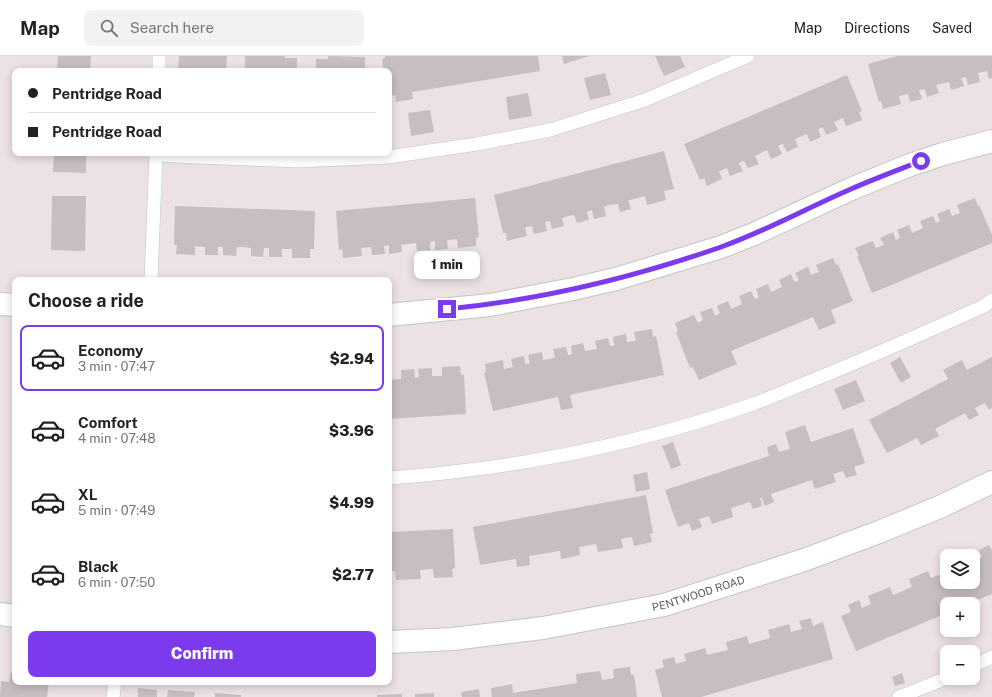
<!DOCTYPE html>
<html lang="en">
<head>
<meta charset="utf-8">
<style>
	:root { --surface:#fff; --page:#f2f2f2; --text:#222; --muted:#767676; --line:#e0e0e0; --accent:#7c3aed }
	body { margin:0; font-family:"Public Sans",sans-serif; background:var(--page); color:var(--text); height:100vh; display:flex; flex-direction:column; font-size:15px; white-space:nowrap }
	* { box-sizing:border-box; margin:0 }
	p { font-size:13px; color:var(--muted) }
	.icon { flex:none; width:22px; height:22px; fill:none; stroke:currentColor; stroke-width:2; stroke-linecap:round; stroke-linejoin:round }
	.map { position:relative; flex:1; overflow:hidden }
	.panel { position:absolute; left:12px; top:221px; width:380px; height:408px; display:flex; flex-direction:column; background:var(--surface); border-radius:8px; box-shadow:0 2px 10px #0003 }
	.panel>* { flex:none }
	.hud { position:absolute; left:12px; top:12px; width:380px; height:88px; border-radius:8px; box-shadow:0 2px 10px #0003; display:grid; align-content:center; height:88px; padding:0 16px; background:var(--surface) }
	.buttons { position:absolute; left:940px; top:493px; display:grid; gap:8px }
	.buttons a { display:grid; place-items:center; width:40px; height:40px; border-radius:8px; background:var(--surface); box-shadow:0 2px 10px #0003; font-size:20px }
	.end { position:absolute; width:18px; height:18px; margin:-9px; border:5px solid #7c3aed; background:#fff; box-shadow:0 0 0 2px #fff }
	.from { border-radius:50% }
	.bubble { position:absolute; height:28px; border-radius:8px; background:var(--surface); box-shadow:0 2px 10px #0003; font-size:13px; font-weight:800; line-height:28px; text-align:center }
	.hud b { display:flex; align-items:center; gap:14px; height:38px; font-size:15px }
	.hud b+b { border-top:1px solid var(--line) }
	.hud i { width:10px; height:10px; background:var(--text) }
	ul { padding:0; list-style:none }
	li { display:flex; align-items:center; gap:12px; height:66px; margin:0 8px 6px; padding:0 8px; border:2px solid transparent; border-radius:8px }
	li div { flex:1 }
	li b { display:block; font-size:15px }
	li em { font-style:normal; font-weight:800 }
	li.current { border-color:var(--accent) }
	li>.icon { width:36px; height:36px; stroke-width:1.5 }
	h2 { padding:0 16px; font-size:18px; line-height:48px }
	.primary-button { display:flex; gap:8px; margin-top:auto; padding:8px 16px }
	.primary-button a { flex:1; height:46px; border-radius:8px; background:var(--accent); color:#fff; font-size:16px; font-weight:800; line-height:46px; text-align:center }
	header { display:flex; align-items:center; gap:24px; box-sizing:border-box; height:56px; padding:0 20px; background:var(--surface); border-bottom:1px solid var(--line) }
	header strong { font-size:19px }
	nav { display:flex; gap:22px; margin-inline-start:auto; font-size:14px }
	.search { width:280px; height:36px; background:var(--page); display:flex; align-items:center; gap:10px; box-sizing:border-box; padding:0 14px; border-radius:8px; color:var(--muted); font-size:15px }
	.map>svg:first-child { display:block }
	.building { fill:#c7bec0 }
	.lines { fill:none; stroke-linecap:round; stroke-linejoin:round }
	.lane-casing { stroke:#c0c7c4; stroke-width:14 }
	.street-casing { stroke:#c0c7c4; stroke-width:24 }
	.lane { stroke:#fff; stroke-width:13 }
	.street { stroke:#fff; stroke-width:22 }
	.route { stroke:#7c3aed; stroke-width:5 }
	.labels { text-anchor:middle; stroke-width:3.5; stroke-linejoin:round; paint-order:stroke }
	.street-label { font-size:11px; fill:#5a625e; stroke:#fff }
</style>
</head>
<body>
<header>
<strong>Map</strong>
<div class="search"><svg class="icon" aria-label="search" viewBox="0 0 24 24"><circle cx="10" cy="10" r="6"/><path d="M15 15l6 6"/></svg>Search here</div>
<nav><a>Map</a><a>Directions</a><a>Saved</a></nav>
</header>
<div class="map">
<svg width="992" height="641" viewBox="0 0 992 641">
	<rect width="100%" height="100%" fill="#ece1e3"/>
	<g class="building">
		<path d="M 58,0 L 91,0 L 90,15 L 57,15 Z"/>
		<path d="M 179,0 L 227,0 L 226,15 L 178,15 Z"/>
		<path d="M 245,0 L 285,0 L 285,2 L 297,2 L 297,15 L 245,15 Z"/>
		<path d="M 328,0 L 365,1 L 365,15 L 316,15 L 316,3 L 328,3 Z"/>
		<path d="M 385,0 L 538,0 L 540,15 L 412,36 L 413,43 L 396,46 L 395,39 L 389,40 L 389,15 L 384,15 L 382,3 L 385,2 Z"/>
		<path d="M 562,0 L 589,0 L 564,8 Z"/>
		<path d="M 655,0 L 680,0 L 685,11 L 664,20 Z"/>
		<path d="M 897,0 L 992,0 L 992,22 L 989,23 L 987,15 L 978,17 L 980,26 L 968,29 L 966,21 L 961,22 L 964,30 L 951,34 L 949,26 L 936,29 L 939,37 L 927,41 L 925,33 L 919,34 L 922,43 L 910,46 L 908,38 L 899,40 L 901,48 L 883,53 L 881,45 L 879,46 L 868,8 Z"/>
		<path d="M 605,17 L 611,39 L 590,44 L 584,22 Z"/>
		<path d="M 847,19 L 862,55 L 859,56 L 862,64 L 846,70 L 843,62 L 834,66 L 838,74 L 826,79 L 823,71 L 821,72 L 818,73 L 821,81 L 810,86 L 807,78 L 795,83 L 798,91 L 787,96 L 783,88 L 780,89 L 778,90 L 782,98 L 771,103 L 767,94 L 755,100 L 759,108 L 748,112 L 744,105 L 741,106 L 739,107 L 743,115 L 730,120 L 727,112 L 719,115 L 722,123 L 707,130 L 704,122 L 700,124 L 684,88 Z"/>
		<path d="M 528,37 L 532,60 L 509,64 L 506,41 Z"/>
		<path d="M 430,54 L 434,76 L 411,80 L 408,57 Z"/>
		<path d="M 664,95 L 674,133 L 664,135 L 666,144 L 647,149 L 645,140 L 630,144 L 628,144 L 631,153 L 620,156 L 618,148 L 609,149 L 604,151 L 606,160 L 594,163 L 592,154 L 589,155 L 587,156 L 589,164 L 577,167 L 574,159 L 568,160 L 562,162 L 564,170 L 552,173 L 550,165 L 545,166 L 547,175 L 534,178 L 532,170 L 526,171 L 525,172 L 527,180 L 507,185 L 506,177 L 503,177 L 494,139 Z"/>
		<path d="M 54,97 L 86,97 L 86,117 L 53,116 Z"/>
		<path d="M 52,140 L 86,140 L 85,195 L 51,194 Z"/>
		<path d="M 475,142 L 479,181 L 476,182 L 476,190 L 458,192 L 457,183 L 447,184 L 448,193 L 435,194 L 435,185 L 430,186 L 430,194 L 417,195 L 416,187 L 408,188 L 401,189 L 402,196 L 389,198 L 389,189 L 384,190 L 385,198 L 372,199 L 371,191 L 361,192 L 362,200 L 343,202 L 342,193 L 339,194 L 336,155 Z"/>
		<path d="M 975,142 L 978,150 L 979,149 L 992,179 L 992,187 L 872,237 L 857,200 L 859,200 L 855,192 L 873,185 L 876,192 L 884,189 L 880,182 L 893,176 L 896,184 L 900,182 L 897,174 L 909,169 L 912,177 L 923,172 L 920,165 L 933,160 L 936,167 L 940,165 L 937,158 L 949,153 L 952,160 L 960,157 L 957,149 Z"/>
		<path d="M 175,150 L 315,155 L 314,193 L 310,193 L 310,202 L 292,202 L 292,193 L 282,193 L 282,201 L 269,201 L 269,192 L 264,192 L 263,201 L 251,200 L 251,192 L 243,191 L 237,191 L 236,200 L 223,199 L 223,191 L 218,191 L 218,199 L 205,199 L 205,191 L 195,190 L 195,199 L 176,198 L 177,189 L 174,189 Z"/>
		<path d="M 833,202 L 836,209 L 838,208 L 853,245 L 831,254 L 836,267 L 819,274 L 813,261 L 731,295 L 737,308 L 699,324 L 693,311 L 690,312 L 676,276 L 678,275 L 675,267 L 694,259 L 698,267 L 703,264 L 700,256 L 712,252 L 715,260 L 720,257 L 717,250 L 728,245 L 731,253 L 742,248 L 739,240 L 751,235 L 755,243 L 759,241 L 756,233 L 768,228 L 771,236 L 782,231 L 779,224 L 791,218 L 794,226 L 797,225 L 799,224 L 795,217 L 808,211 L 811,219 L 816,217 L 819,216 L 816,209 Z"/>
		<path d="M 652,273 L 653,281 L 656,280 L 664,319 L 570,339 L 573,352 L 561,354 L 558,341 L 493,355 L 484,317 L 486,316 L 485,308 L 503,304 L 504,313 L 513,311 L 511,303 L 524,300 L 525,308 L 530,307 L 528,299 L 542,296 L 543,304 L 555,302 L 553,293 L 566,291 L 568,299 L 569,299 L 572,298 L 571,290 L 583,287 L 585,295 L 597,293 L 595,285 L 608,282 L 610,290 L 612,290 L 614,289 L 613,281 L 626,278 L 627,286 L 634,285 L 636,284 L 634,276 Z"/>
		<path d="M 900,301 L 911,321 L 901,327 L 890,307 Z"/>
		<path d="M 992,301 L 992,352 L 989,354 L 985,347 L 975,352 L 979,359 L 969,364 L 965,357 L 935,373 L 939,380 L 921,389 L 917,382 L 887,397 L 869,364 L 948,323 L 943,314 L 962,304 L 967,314 Z"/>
		<path d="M 460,310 L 461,319 L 464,319 L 466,358 L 389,363 L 389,324 L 401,323 L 401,314 L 414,313 L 415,322 L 419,321 L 418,313 L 432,312 L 432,320 L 442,320 L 442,311 Z"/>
		<path d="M 856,324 L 865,345 L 843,354 L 834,333 Z"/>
		<path d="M 805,369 L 811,386 L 853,372 L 865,407 L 854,411 L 857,419 L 846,422 L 843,415 L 833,418 L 836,426 L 815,433 L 812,424 L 771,438 L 774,446 L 765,450 L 762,442 L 760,442 L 762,450 L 753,453 L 750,446 L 731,452 L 733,461 L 712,468 L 709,460 L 699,463 L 702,471 L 692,475 L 689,467 L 678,471 L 665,434 L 769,400 L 767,391 L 776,388 L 779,396 L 789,393 L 790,393 L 785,376 Z"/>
		<path d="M 673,386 L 681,409 L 671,413 L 662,390 Z"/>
		<path d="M 647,416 L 650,433 L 636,436 L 633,419 Z"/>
		<path d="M 646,439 L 653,477 L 650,478 L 652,486 L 634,490 L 632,481 L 621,483 L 623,492 L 598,496 L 596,488 L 579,491 L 580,499 L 566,502 L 561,503 L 560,495 L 529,500 L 530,509 L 517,511 L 516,503 L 480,509 L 473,471 Z"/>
		<path d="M 453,473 L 455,512 L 452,513 L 453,521 L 434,522 L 433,513 L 430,513 L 420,514 L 421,523 L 396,524 L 395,515 L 389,515 L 389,476 Z"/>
		<path d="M 989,489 L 992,495 L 992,538 L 975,545 L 980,556 L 973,559 L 973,548 L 947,548 L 947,557 L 856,595 L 841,560 L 851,556 L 848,549 L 859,544 L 862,552 L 871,548 L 868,540 L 890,531 L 893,539 L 912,531 L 909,523 L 928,515 L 931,522 L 947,516 L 947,526 L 973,526 L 973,505 L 982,501 L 979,494 Z"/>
		<path d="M 811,562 L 813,570 L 823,566 L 833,603 L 701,641 L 662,641 L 655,614 L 664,611 L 662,604 L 674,601 L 676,608 L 686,605 L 684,598 L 705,592 L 707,599 L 728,594 L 726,586 L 747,580 L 749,588 L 770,582 L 768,574 L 789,568 L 791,576 L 802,573 L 799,565 Z"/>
		<path d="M 630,611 L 631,619 L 634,619 L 637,641 L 492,641 L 491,632 L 512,628 L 513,637 L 577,627 L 576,618 L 600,615 L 602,624 L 614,622 L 613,613 Z"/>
		<path d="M 11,616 L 15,616 L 15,626 L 49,626 L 47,641 L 0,641 L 1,625 L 9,626 Z"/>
		<path d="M 902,617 L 905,627 L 895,630 L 892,621 Z"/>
		<path d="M 138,632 L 157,634 L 157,641 L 138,641 Z"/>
		<path d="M 479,633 L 480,641 L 462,641 L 461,636 Z"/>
		<path d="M 168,634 L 195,636 L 194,641 L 167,641 Z"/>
		<path d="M 215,637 L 241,639 L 241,641 L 215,641 Z"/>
		<path d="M 434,637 L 434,641 L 415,641 L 415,638 Z"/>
		<path d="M 402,638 L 402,641 L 377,641 L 377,639 Z"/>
	</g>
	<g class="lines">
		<g class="lane-casing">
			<g id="lane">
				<path d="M 159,15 L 159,0"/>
				<path d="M 156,99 L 197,101 L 298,105 L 388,101 L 477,88 L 550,74 L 645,44 L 748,0"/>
				<path d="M 151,224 L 156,97"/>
				<path d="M 389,422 C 513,413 636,389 753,348 C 770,342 786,335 803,328 C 864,304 924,277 984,250 L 992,244"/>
				<path d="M 973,610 L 992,601"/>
				<path d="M 113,641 L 115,626"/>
				<path d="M 899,641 L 947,622"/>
			</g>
		</g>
		<g class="street-casing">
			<g id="street">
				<path d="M 0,248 L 15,249"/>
				<path d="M 389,259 L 490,249 L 573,233 L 616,223 L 721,191 L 754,178 L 851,133 L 910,109 L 943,98 L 992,85"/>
				<path d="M 0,558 L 15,560"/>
				<path id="s1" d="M 389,586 L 453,583 L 543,572 L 664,549 L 804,504 L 879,476 L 942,450 L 992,426"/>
			</g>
		</g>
		<use href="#lane" class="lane"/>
		<use href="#street" class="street"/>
	</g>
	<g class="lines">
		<path class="route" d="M 447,253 C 540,244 632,222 721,191 C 766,175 807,152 851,133 C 874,123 898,114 921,105"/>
	</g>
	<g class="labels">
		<g class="street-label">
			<text dy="4" stroke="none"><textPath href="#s1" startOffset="314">PENTWOOD ROAD</textPath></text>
		</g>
	</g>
</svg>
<div class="buttons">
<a><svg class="icon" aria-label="layers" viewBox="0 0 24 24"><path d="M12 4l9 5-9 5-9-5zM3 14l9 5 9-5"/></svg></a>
<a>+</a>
<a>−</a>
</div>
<i class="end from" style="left:921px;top:105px"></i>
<i class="end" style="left:447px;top:253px"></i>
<div class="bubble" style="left:414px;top:195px;width:66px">1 min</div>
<div class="hud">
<b><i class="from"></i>Pentridge Road</b>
<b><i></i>Pentridge Road</b>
</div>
<section class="panel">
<h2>Choose a ride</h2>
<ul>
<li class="current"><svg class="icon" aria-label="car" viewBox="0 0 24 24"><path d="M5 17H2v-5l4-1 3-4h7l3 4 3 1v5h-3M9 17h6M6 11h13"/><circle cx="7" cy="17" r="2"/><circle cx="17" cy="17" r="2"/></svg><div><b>Economy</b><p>3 min · 07:47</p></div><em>$2.94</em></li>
<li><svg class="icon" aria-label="car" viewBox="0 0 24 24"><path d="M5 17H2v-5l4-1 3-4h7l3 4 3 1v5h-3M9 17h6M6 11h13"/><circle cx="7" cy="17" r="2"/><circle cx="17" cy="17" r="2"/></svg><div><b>Comfort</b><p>4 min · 07:48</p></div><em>$3.96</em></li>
<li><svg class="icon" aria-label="car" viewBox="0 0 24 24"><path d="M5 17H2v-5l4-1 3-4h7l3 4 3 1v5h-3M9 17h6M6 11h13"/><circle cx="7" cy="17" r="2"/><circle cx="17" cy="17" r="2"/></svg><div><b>XL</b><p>5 min · 07:49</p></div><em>$4.99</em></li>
<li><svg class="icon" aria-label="car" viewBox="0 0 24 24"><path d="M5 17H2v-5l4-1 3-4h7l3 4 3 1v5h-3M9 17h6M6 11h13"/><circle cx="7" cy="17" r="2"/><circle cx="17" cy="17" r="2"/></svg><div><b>Black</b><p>6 min · 07:50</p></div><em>$2.77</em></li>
</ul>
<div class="primary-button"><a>Confirm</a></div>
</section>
</div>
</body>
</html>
